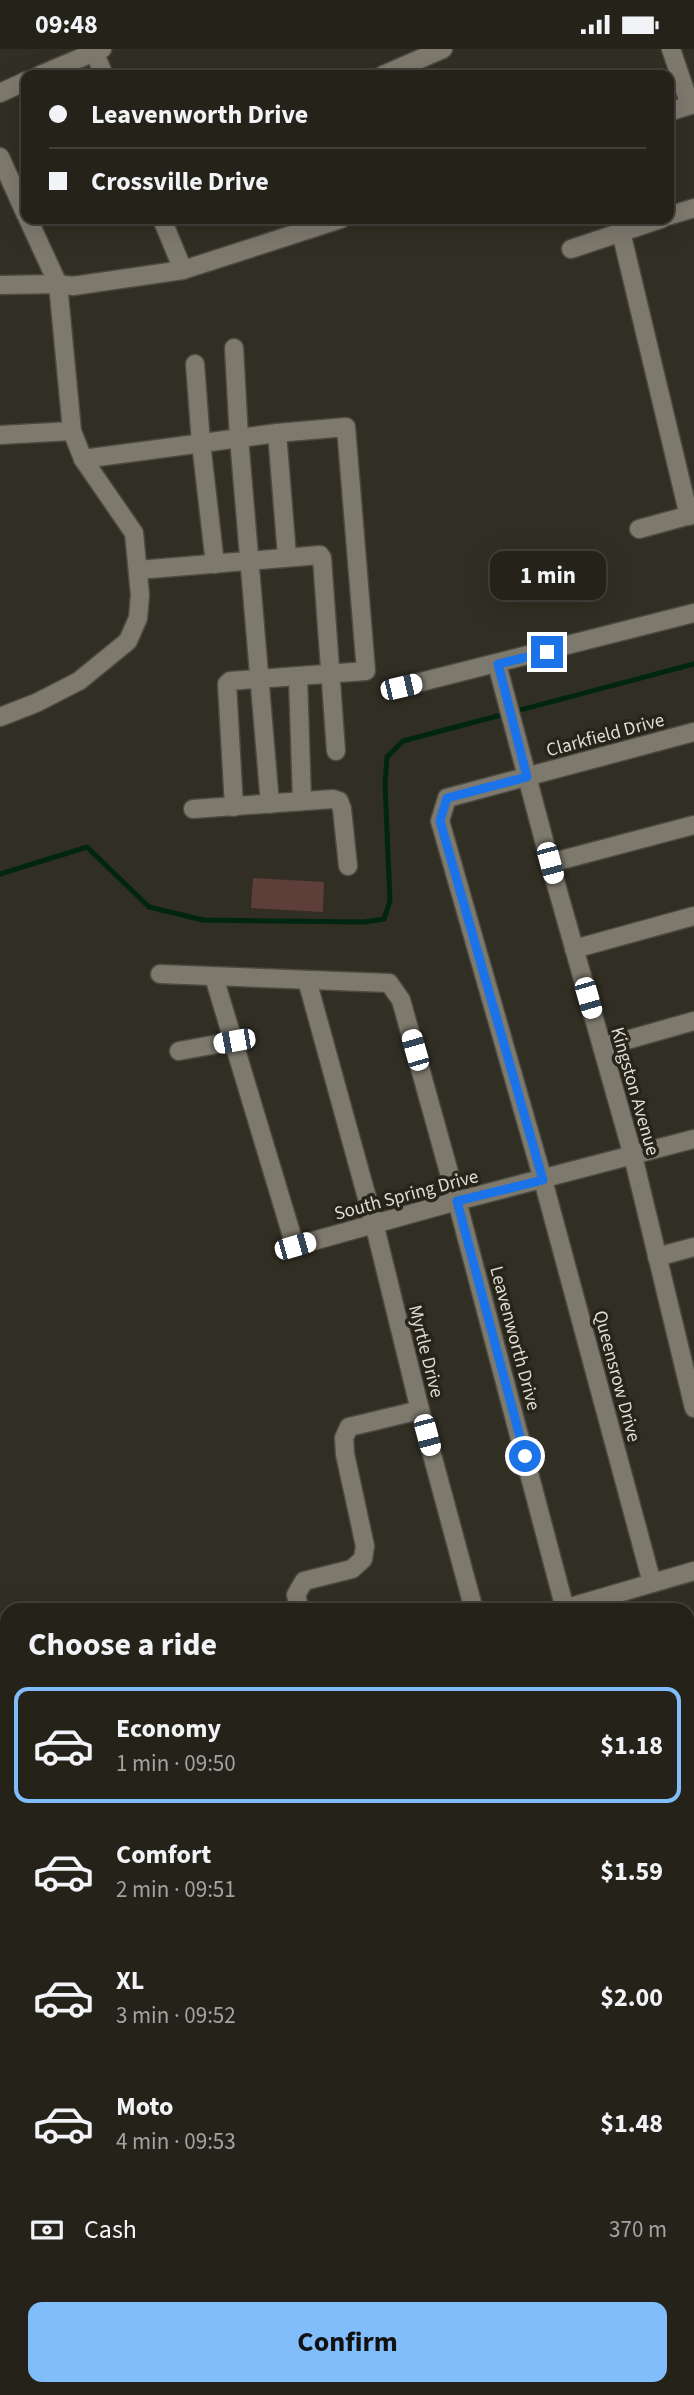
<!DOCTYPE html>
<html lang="en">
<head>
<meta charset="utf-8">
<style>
	:root { --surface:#25221a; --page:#2d2a23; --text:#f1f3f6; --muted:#a3a4a2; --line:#423f39; --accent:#81bdfa }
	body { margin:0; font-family:"Source Sans 3",sans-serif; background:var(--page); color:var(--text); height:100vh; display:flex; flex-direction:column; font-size:26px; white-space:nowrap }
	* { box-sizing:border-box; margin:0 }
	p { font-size:23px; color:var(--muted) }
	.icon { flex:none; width:38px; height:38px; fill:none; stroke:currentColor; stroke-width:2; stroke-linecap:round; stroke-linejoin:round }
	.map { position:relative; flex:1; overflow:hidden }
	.details { position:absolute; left:0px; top:1554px; width:695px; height:793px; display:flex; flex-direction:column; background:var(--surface); border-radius:21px 21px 0 0; box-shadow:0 7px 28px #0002,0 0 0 2px var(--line) }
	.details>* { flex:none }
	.guide { position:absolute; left:21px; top:21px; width:653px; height:154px; border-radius:14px; box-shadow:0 7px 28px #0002,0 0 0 2px var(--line); display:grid; align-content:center; height:154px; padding:0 28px; background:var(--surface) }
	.end { position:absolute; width:32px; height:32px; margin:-16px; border:9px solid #1a73e8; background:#fff; box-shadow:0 0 0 4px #fff }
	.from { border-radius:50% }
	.bubble { position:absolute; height:49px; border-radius:14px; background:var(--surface); box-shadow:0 7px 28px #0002,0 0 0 2px var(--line); font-size:23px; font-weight:700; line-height:49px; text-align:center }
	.car { position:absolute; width:21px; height:42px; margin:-21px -10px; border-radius:9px; box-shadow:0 0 5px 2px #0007; background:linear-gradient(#fff 24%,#345 0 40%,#fff 0 76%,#345 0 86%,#fff 0) }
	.guide b { display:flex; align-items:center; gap:24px; height:66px; font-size:26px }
	.guide b+b { border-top:2px solid var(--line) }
	.guide i { width:18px; height:18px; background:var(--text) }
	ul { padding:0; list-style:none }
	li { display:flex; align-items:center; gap:21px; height:116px; margin:0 14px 10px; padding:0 14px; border:4px solid transparent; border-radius:14px }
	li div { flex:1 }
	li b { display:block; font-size:26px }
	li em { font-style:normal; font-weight:700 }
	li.selected { border-color:var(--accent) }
	li>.icon { width:63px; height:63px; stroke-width:1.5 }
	h2 { padding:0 28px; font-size:32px; line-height:84px }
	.pay { display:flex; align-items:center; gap:18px; height:77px; padding:0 28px; font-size:26px }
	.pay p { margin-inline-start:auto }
	.action { display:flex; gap:14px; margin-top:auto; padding:14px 28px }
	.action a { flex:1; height:80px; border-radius:14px; background:var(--accent); color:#111; font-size:28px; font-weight:700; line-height:80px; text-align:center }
	.status { display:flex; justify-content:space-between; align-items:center; height:49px; padding:0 35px; background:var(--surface); direction:ltr }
	.status svg { height:19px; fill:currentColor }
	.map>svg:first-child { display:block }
	.green { fill:#5d3e39 }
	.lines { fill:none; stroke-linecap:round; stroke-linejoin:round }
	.stream { stroke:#002611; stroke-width:5 }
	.minor-casing { stroke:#4c4a41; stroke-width:21 }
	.minor { stroke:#7d796d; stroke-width:18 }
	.route { stroke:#1a73e8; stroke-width:9 }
	.labels { text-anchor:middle; stroke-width:7; stroke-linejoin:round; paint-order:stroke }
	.street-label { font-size:19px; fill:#dfddd6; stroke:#27241a }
</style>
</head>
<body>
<div class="status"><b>09:48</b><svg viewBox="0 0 49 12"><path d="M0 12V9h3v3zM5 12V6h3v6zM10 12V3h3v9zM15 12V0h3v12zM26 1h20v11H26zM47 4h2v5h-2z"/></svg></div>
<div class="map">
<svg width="694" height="2346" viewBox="0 0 694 2346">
	<rect width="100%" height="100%" fill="#312e23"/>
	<g class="green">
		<path d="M 253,829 L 324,833 L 323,863 L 251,859 Z"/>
		<path d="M 0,2278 L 7,2280 L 7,2331 L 0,2335 Z"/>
	</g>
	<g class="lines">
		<path class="stream" d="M 0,825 L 87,798 L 149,858 L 203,871 L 364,873 L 384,870 L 390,852 L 385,735 L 387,708 L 403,692 L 694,615"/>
		<g class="minor-casing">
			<g id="minor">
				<path d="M 671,0 L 690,56"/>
				<path d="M 94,3 L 104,26"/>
				<path d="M 40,26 L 102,0"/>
				<path d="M 383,26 L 443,0"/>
				<path d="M 0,44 L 26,32"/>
				<path d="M 668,63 L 694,55"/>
				<path d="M 0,108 L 26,166"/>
				<path d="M 668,167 L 694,159"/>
				<path d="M 162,170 L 183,221"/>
				<path d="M 621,183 L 689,467"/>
				<path d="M 571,200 L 661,170"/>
				<path d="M 0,236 L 58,235 L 73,237 L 183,221 L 341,170"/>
				<path d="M 234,299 L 239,389 L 270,755"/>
				<path d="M 195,315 L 201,394 L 215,515"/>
				<path d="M 277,384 L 287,507"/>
				<path d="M 0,386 L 72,382"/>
				<path d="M 83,410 L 277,384 L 346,378 L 366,622 L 230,632 L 227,635 L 234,758"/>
				<path d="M 639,480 L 694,465"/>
				<path d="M 138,521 L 320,506 L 322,509 L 336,702"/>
				<path d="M 497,615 L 550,814 L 633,1107 L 694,1359"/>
				<path d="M 298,628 L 302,752"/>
				<path d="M 401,638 L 694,564"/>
				<path d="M 0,668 L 36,654 L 79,632 L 128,592 L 138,569 L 140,546 L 134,484 L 83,410 L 72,382 L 58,235 L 28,170"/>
				<path d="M 193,760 L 333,750 L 339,752 L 342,760 L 348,817"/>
				<path d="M 550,814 L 694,776"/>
				<path d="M 574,900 L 694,867"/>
				<path d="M 160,925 L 389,934 L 401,951 L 457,1152 L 565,1560"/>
				<path d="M 214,928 L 295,1197 L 457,1152 L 694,1090"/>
				<path d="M 307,931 L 374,1174 L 420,1361 L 474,1561"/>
				<path d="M 602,998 L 694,972"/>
				<path d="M 179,1002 L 234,992"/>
				<path d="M 657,1208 L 694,1198"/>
				<path d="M 652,1534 L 543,1131 L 440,772 L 447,749 L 694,683"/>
				<path d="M 300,1561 L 296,1546 L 304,1532 L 352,1520 L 363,1510 L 365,1497 L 345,1405 L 344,1389 L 349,1378 L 420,1361"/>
				<path d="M 560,1561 L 694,1522"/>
				<path d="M 0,1914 L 7,1888"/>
				<path d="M 0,1933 L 7,1935"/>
				<path d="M 0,2009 L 7,2011"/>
				<path d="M 0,2069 L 7,2071"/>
				<path d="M 0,2137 L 7,2139"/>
				<path d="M 0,2200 L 7,2202"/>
				<path d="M 688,2256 L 694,2265"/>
				<path d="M 0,2266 L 7,2268"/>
				<path d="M 165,2340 L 169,2346"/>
				<path d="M 302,2340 L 305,2346"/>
				<path d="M 369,2340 L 373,2346"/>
				<path d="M 443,2340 L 447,2346"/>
				<path d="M 520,2340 L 524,2346"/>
				<path d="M 589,2340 L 593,2346"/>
				<path d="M 667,2340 L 671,2346"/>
				<path d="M 2,2346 L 12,2340"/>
				<path d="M 120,2346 L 130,2340"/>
				<path d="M 251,2346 L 260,2340"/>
			</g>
		</g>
		<use href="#minor" class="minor"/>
	</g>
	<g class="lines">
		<path class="route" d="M 525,1407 L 457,1152 L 543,1131 L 440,772 L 447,749 L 527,728 L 498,615 L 547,603"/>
	</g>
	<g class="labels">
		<g class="street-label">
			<text transform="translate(605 685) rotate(-15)" y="7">Clarkfield Drive</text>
			<text transform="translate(636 1042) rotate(74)" y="7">Kingston Avenue</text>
			<text transform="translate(406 1145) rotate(-15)" y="7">South Spring Drive</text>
			<text transform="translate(516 1289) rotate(75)" y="7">Leavenworth Drive</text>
			<text transform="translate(427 1302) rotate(76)" y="7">Myrtle Drive</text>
			<text transform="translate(618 1327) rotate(75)" y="7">Queensrow Drive</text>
		</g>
	</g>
</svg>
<i class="end from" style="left:525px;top:1407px"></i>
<i class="end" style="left:547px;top:603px"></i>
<div class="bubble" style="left:490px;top:502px;width:116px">1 min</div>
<i class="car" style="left:401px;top:638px;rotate:77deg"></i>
<i class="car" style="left:550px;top:814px;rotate:165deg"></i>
<i class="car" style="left:588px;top:949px;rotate:164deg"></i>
<i class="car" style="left:234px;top:992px;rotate:260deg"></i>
<i class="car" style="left:415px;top:1001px;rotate:344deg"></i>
<i class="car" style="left:295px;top:1197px;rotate:74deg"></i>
<i class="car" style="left:427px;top:1386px;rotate:165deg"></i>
<div class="guide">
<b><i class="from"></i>Leavenworth Drive</b>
<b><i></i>Crossville Drive</b>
</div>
<section class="details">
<h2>Choose a ride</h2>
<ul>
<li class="selected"><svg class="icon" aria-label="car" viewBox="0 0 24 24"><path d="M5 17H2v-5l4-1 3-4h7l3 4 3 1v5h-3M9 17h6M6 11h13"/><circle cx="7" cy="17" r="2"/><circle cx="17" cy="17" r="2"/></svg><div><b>Economy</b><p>1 min · 09:50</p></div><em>$1.18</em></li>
<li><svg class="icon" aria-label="car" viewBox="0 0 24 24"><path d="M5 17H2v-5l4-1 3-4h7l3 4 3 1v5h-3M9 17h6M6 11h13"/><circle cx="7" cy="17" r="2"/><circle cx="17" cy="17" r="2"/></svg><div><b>Comfort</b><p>2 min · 09:51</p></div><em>$1.59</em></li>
<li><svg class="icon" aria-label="car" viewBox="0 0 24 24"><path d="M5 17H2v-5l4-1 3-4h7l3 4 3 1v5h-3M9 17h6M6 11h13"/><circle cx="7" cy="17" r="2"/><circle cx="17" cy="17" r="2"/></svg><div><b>XL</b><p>3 min · 09:52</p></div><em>$2.00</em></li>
<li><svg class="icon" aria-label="car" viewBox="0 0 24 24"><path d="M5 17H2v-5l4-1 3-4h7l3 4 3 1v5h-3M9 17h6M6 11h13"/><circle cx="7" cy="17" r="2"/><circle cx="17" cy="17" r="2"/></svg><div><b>Moto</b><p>4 min · 09:53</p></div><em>$1.48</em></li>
</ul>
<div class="pay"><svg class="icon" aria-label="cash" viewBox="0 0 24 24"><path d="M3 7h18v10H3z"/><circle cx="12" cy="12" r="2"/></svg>Cash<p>370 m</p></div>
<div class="action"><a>Confirm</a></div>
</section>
</div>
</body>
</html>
